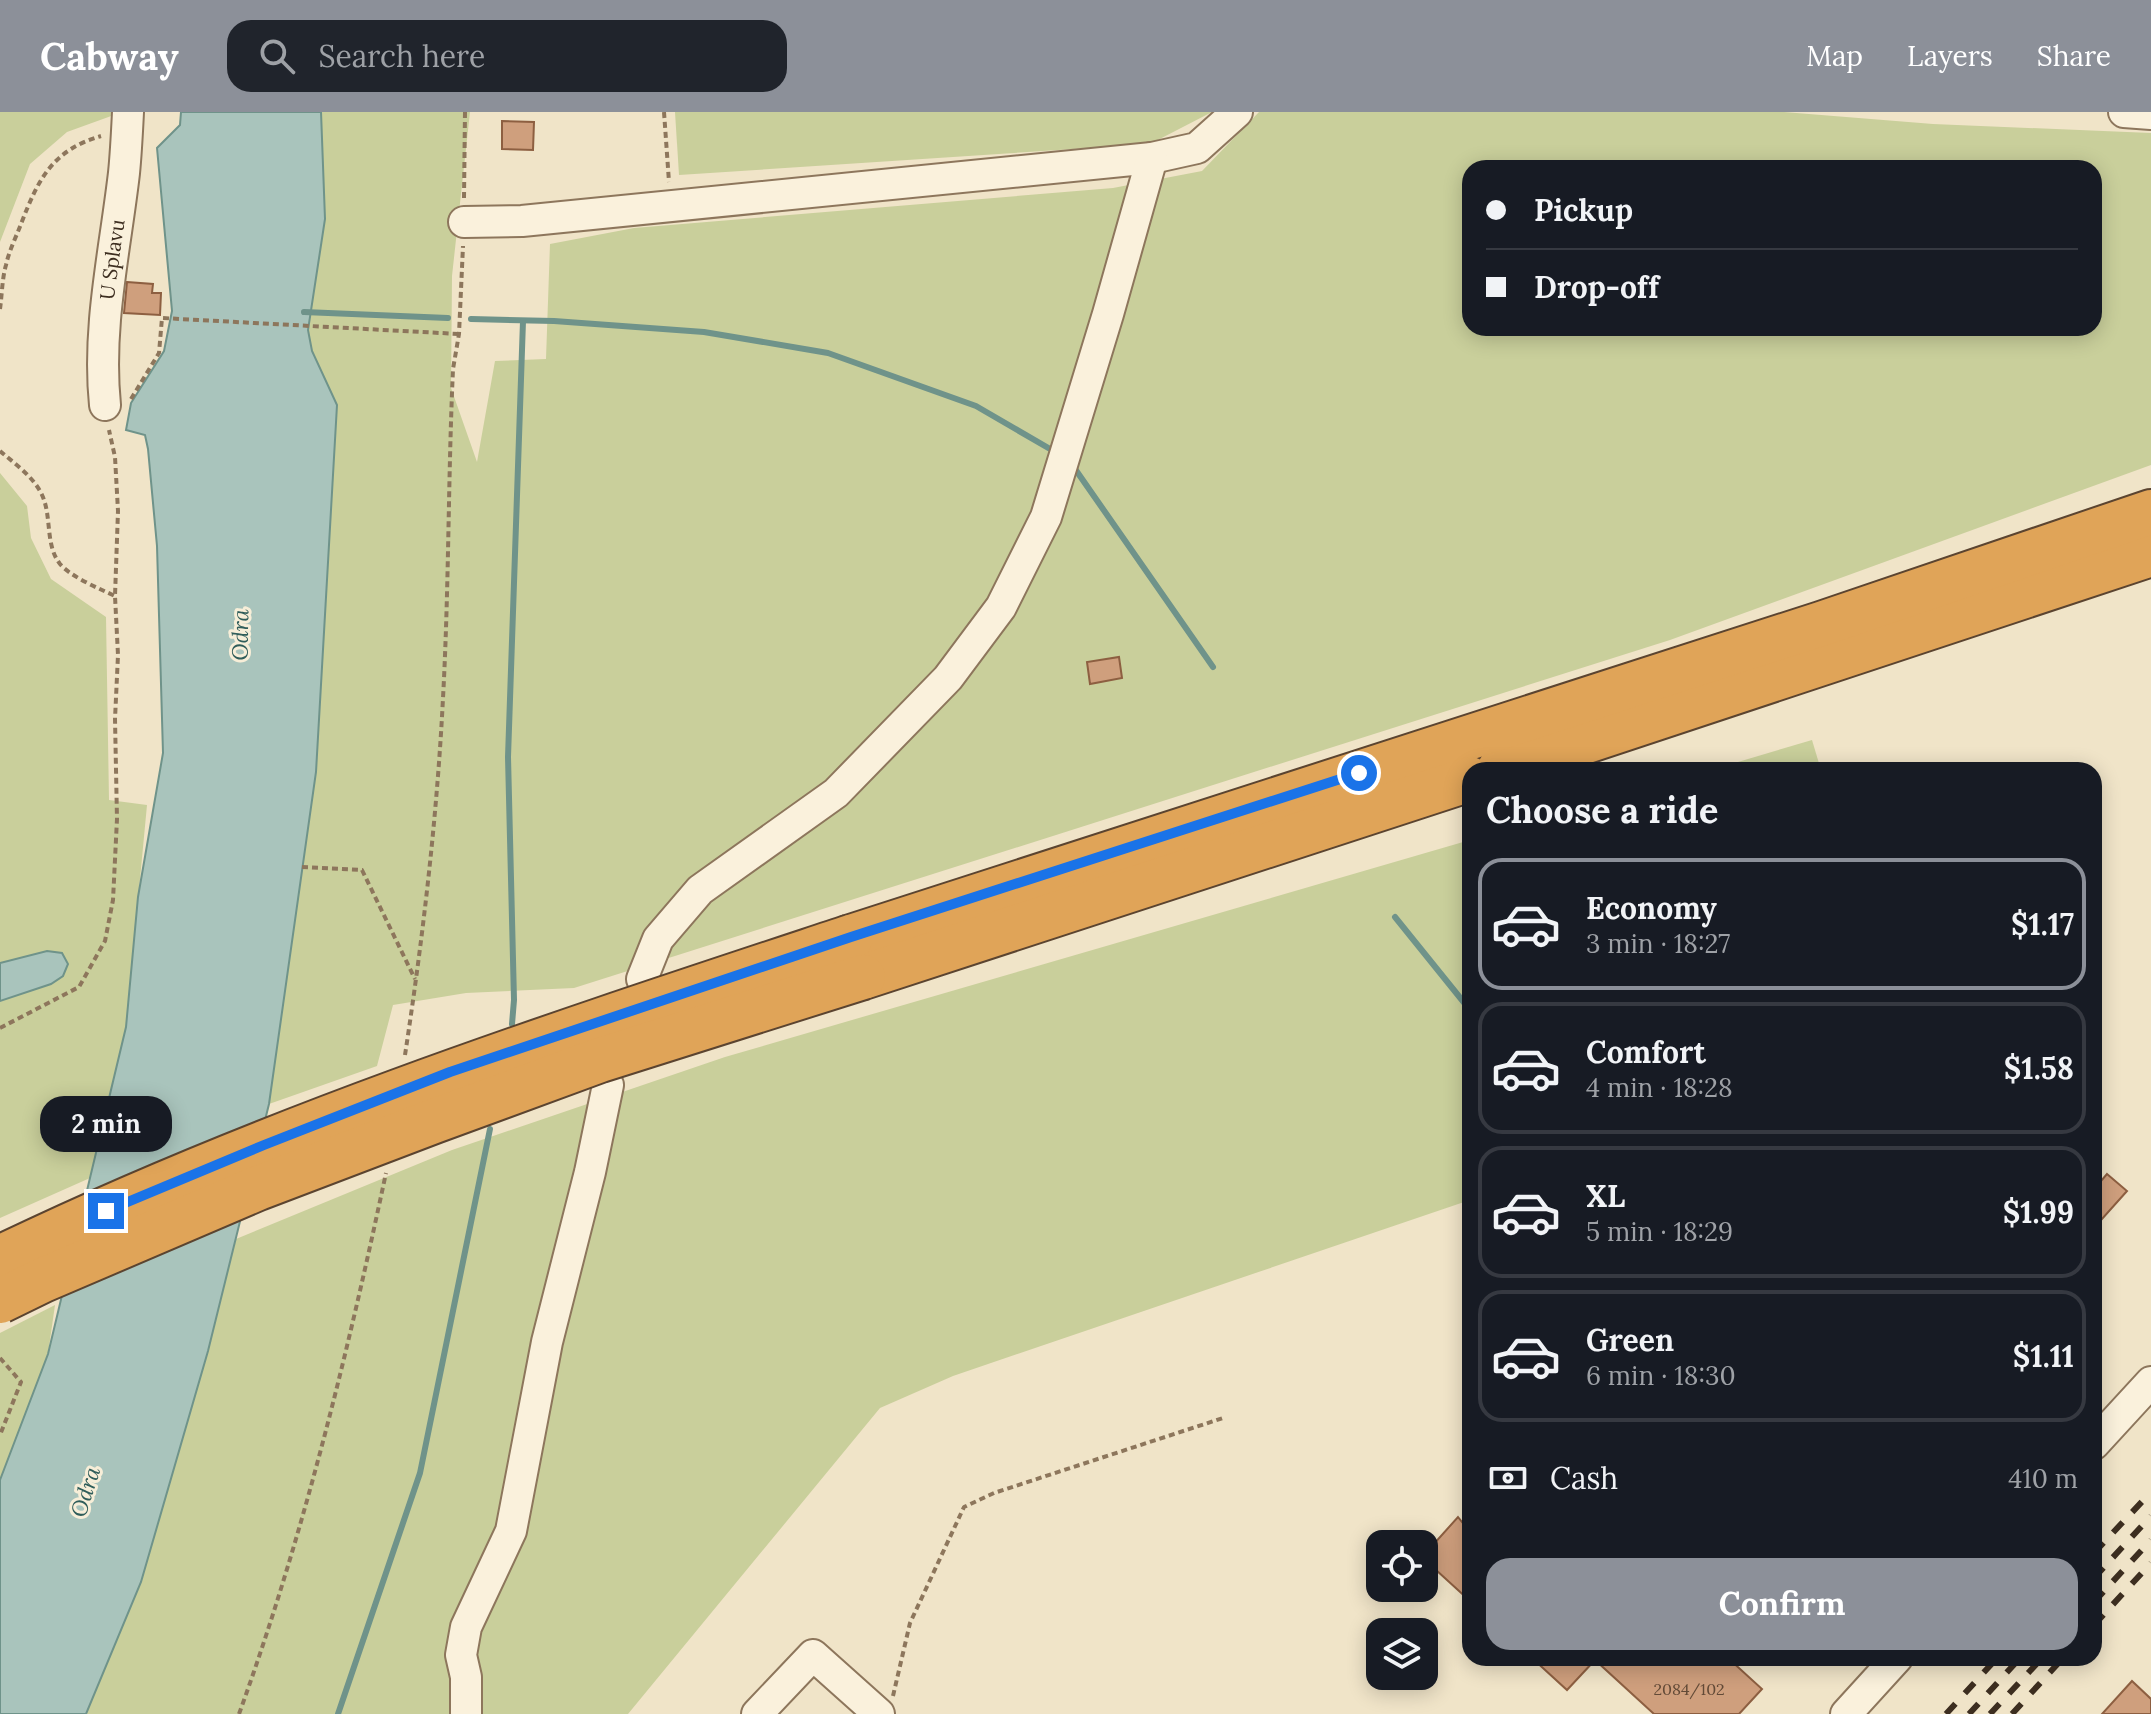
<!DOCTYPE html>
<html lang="en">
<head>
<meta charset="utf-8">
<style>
	:root { --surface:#171b24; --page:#20242c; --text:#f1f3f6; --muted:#9ea1a6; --line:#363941; --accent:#8c9099 }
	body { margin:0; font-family:Lora,serif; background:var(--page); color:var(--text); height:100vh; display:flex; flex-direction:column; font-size:30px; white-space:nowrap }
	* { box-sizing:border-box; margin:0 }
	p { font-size:26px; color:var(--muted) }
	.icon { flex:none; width:44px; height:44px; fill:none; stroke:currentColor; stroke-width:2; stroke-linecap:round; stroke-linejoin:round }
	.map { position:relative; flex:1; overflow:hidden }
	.drawer { position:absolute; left:1462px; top:650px; width:640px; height:904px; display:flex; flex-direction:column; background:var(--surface); border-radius:24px; box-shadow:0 4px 20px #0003 }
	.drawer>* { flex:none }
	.guide { position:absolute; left:1462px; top:48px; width:640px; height:176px; border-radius:24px; box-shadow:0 4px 20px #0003; display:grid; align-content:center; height:176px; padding:0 24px; background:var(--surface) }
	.controls { position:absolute; left:1366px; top:1418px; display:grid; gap:16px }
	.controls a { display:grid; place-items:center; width:72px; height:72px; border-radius:16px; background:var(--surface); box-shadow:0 4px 20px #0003; font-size:40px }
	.end { position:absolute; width:36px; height:36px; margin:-18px; border:10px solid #1a73e8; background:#fff; box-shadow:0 0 0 4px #fff }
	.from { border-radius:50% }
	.bubble { position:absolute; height:56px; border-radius:24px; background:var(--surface); box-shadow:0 4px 20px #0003; font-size:26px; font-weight:700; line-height:56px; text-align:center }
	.guide b { display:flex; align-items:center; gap:28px; height:76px; font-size:30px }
	.guide b+b { border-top:2px solid var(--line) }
	.guide i { width:20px; height:20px; background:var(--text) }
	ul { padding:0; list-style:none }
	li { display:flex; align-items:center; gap:24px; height:132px; margin:0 16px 12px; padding:0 8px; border:4px solid var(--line); border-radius:24px }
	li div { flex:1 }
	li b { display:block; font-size:30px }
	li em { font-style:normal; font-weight:700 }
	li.active { border-color:var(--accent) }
	li>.icon { width:72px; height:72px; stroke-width:1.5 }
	h2 { padding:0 24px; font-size:36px; line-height:96px }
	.pay { display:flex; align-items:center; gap:20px; height:88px; padding:0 24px; font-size:30px }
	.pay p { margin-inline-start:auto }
	.action { display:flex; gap:16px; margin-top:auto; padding:16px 24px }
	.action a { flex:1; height:92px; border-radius:24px; background:var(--accent); color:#fff; font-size:32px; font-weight:700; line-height:92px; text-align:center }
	header { display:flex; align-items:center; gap:48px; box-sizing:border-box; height:112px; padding:0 40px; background:var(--accent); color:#fff }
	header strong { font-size:38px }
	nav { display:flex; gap:44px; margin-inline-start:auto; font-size:28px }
	.search { width:560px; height:72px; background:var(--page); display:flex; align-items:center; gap:20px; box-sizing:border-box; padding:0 28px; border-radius:24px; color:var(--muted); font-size:30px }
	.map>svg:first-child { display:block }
	.green { fill:#c9cf9b; fill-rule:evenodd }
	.water { fill:#a9c4bc; stroke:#6f938a; stroke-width:2 }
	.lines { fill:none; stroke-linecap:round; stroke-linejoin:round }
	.stream { stroke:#6f938a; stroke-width:6 }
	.building { fill:#cf9f7d; stroke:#8d5f41; stroke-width:2 }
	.minor-casing { stroke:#8d765c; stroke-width:34 }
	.highway-casing { stroke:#5b4430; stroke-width:48 }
	.path { stroke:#8d765c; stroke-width:4; stroke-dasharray:6 4; stroke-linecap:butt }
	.minor { stroke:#faf1dc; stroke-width:30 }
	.highway { stroke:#e0a458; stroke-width:44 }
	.rail { stroke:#3d2e20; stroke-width:6; stroke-dasharray:14 14; stroke-linecap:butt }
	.highway-bridge-casing { stroke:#5b4430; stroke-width:48; stroke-linecap:butt }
	.highway-bridge { stroke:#e0a458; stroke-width:44 }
	.route { stroke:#1a73e8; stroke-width:10 }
	.labels { text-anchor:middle; stroke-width:6; stroke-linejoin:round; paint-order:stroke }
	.number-label { font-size:16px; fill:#624a37 }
	.street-label { font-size:20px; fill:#3d2e20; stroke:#f7eed8 }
	.water-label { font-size:22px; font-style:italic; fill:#2f5d5a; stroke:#f7eed8 }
</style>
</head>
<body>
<header>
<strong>Cabway</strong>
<div class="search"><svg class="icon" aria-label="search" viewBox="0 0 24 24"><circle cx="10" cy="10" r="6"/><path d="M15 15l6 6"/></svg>Search here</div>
<nav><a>Map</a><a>Layers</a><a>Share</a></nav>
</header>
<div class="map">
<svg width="2151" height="1602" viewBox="0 0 2151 1602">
	<rect width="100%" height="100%" fill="#f0e4c8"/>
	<g class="green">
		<path d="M 0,0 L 115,0 L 114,3 L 67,20 L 30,52 L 0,130 Z"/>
		<path d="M 321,0 L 470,0 L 452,164 L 451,276 L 477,350 L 495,249 L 546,247 L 550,132 L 634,116 L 1113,76 L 1202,59 L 1259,0 L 1784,0 L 1933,12 L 2151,21 L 2151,353 L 1670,528 L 574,876 L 466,881 L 393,893 L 377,954 L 269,992 L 316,660 L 337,294 L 312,239 L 308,218 L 325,107 ZM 1470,56 L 2094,56 L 2094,216 L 1470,216 Z"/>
		<path d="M 675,0 L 1212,0 L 1150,32 L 679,63 Z"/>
		<path d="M 0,361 L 27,394 L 31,426 L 51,467 L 106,505 L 109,688 L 147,693 L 126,915 L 90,1066 L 0,1106 L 0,889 L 51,872 L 47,839 L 0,851 Z"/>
		<path d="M 1812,628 L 1821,658 L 1711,658 Z"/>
		<path d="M 1470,728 L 1470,1088 L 953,1264 L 880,1296 L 628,1602 L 86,1602 L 141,1470 L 208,1239 L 236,1127 L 452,1038 L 725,945 Z"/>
		<path d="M 55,1193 L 48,1242 L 0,1368 L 0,1221 Z"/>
	</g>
	<g class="water">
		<path d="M 181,0 L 321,0 L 325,107 L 308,218 L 312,239 L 337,293 L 316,660 L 269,992 L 208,1239 L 141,1470 L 86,1602 L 0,1602 L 0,1368 L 48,1242 L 126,915 L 138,785 L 163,641 L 157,434 L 148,337 L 145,323 L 126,318 L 131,291 L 164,239 L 172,199 L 157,36 L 180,13 Z"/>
		<path d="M 47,839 L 62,841 L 68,852 L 63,864 L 51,872 L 0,889 L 0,851 Z"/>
	</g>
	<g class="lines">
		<g class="stream">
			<path d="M 304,200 L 448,206"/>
			<path d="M 471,207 L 554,209 L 704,220 L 828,241 L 976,294 L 1057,341"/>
			<path d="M 1073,354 L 1213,555"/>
			<path d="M 1395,805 L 1470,898"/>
			<path d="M 512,912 L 514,888 L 508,645 L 523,209"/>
			<path d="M 338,1602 L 420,1361 L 490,1017"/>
		</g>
	</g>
	<g class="building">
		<path d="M 502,9 L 534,10 L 533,38 L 502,37 Z"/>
		<path d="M 127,170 L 153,172 L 152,181 L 161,181 L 160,203 L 124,201 Z"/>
		<path d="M 1119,545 L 1122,566 L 1090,572 L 1087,550 Z"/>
		<path d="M 2107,1062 L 2127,1079 L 2094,1116 L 2094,1077 Z"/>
		<path d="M 1458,1405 L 1470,1420 L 1470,1489 L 1424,1447 L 1424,1443 Z"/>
		<path d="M 1532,1546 L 1728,1546 L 1762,1577 L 1739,1602 L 1654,1602 L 1595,1548 L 1567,1578 Z"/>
		<path d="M 2132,1569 L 2151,1587 L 2151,1602 L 2102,1602 Z"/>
	</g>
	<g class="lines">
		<g class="minor-casing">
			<g id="minor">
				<path d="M 2124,0 L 2151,2"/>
				<path d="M 464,110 L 522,109 L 1152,46 L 1197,36 L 1237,0"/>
				<path id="s1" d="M 105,293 C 97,215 115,139 124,61 C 126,41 127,20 128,0"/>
				<path d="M 642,867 L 658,827 L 700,778 L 836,681 L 948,566 L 1001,495 L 1046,405 L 1108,202 L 1152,46"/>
				<path d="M 2094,1332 L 2151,1270"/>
				<path d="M 466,1602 L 466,1565 L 461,1543 L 466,1515 L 511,1419 L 547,1230 L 590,1060 L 608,973"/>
				<path d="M 757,1602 L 813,1543 L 879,1602"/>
				<path d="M 1846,1602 L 1897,1546"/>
			</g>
		</g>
		<g class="highway-casing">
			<g id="highway">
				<path d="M 1499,658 L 2151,442"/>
				<path d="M 851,825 L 1821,512 L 2151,400"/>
				<path d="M 863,865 L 1470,667"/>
			</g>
		</g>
		<g class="path">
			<path d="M 664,0 L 669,70"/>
			<path d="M 464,86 L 465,0"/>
			<path d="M 0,197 C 2,183 2,167 6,153 C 9,139 16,125 21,112 C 38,68 52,38 101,24"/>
			<path d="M 131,287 L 159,241 L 162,206 L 459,222"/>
			<path d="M 0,339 C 14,351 31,363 40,379 C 53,401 44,432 60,452 C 71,465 100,477 115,484"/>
			<path d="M 302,755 L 362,758 L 415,867"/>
			<path d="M 0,916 L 79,875 L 105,829 L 113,788 L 117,707 L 115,607 L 118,543 L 115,484 L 118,399 L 115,345 L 109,318"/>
			<path d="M 405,943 C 423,825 437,705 443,586 C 449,476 448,367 453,257 L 459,222 L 463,134"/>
			<path d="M 0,1246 L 21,1270 L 0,1323"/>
			<path d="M 893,1584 L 910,1511 L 964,1395 L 994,1381 L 1223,1306"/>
			<path d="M 239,1602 C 303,1425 347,1244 386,1061"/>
		</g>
		<use href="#minor" class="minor"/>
		<use href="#highway" class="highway"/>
		<g class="rail">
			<path d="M 2094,1441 L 2151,1380"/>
			<path d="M 2094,1466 L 2151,1404"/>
			<path d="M 2094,1490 L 2151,1428"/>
			<path d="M 2094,1513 L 2151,1451"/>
			<path d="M 1946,1602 L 1997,1546"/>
			<path d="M 1969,1602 L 2020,1546"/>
			<path d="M 1990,1602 L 2042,1546"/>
			<path d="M 2012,1602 L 2063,1546"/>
		</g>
		<g class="highway-bridge-casing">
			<g id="highway-bridge">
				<path d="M 0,1146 C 273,1014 564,920 851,825"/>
				<path d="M 0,1189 L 43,1168 L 258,1076 L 434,1009 L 600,948 L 863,865"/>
			</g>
		</g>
		<use href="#highway-bridge" class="highway-bridge"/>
	</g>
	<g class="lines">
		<path class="route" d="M 106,1099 L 264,1033 L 450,960 L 851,825 L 1359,661"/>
	</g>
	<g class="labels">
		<g class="number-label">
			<text x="1689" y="1583">2084/102</text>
		</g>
		<g class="street-label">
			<text dy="7" stroke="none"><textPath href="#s1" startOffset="146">U Splavu</textPath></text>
		</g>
		<g class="water-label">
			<text transform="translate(240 523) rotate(-89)" y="8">Odra</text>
			<text transform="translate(85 1380) rotate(-72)" y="8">Odra</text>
		</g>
	</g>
</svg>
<div class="controls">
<a><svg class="icon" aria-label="locate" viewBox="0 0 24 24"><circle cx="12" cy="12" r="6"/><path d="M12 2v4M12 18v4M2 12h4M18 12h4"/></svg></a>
<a><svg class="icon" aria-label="layers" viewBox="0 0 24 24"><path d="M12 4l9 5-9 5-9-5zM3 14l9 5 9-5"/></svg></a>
</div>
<i class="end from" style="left:1359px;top:661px"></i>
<i class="end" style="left:106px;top:1099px"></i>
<div class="bubble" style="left:40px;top:984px;width:132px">2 min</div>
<div class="guide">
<b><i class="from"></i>Pickup</b>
<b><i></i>Drop-off</b>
</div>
<section class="drawer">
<h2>Choose a ride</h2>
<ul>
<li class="active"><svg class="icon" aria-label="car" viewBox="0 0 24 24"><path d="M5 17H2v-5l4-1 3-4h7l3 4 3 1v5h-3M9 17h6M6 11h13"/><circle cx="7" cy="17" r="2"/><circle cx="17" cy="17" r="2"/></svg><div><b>Economy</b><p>3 min · 18:27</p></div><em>$1.17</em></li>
<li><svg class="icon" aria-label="car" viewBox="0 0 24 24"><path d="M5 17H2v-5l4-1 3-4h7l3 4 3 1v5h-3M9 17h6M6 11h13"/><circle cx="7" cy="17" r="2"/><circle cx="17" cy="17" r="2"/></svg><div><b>Comfort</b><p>4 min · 18:28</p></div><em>$1.58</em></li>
<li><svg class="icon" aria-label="car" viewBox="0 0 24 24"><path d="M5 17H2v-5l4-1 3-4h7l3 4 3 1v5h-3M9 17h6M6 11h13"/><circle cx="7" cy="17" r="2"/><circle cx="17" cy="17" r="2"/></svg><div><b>XL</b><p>5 min · 18:29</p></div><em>$1.99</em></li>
<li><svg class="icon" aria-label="car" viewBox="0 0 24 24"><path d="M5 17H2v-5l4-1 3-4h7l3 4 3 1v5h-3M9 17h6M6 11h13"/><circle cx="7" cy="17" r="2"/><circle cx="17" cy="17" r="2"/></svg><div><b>Green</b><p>6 min · 18:30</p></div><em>$1.11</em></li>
</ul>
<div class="pay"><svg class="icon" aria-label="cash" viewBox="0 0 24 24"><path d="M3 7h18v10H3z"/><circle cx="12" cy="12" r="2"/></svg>Cash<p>410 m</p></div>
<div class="action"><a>Confirm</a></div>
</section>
</div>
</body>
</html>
